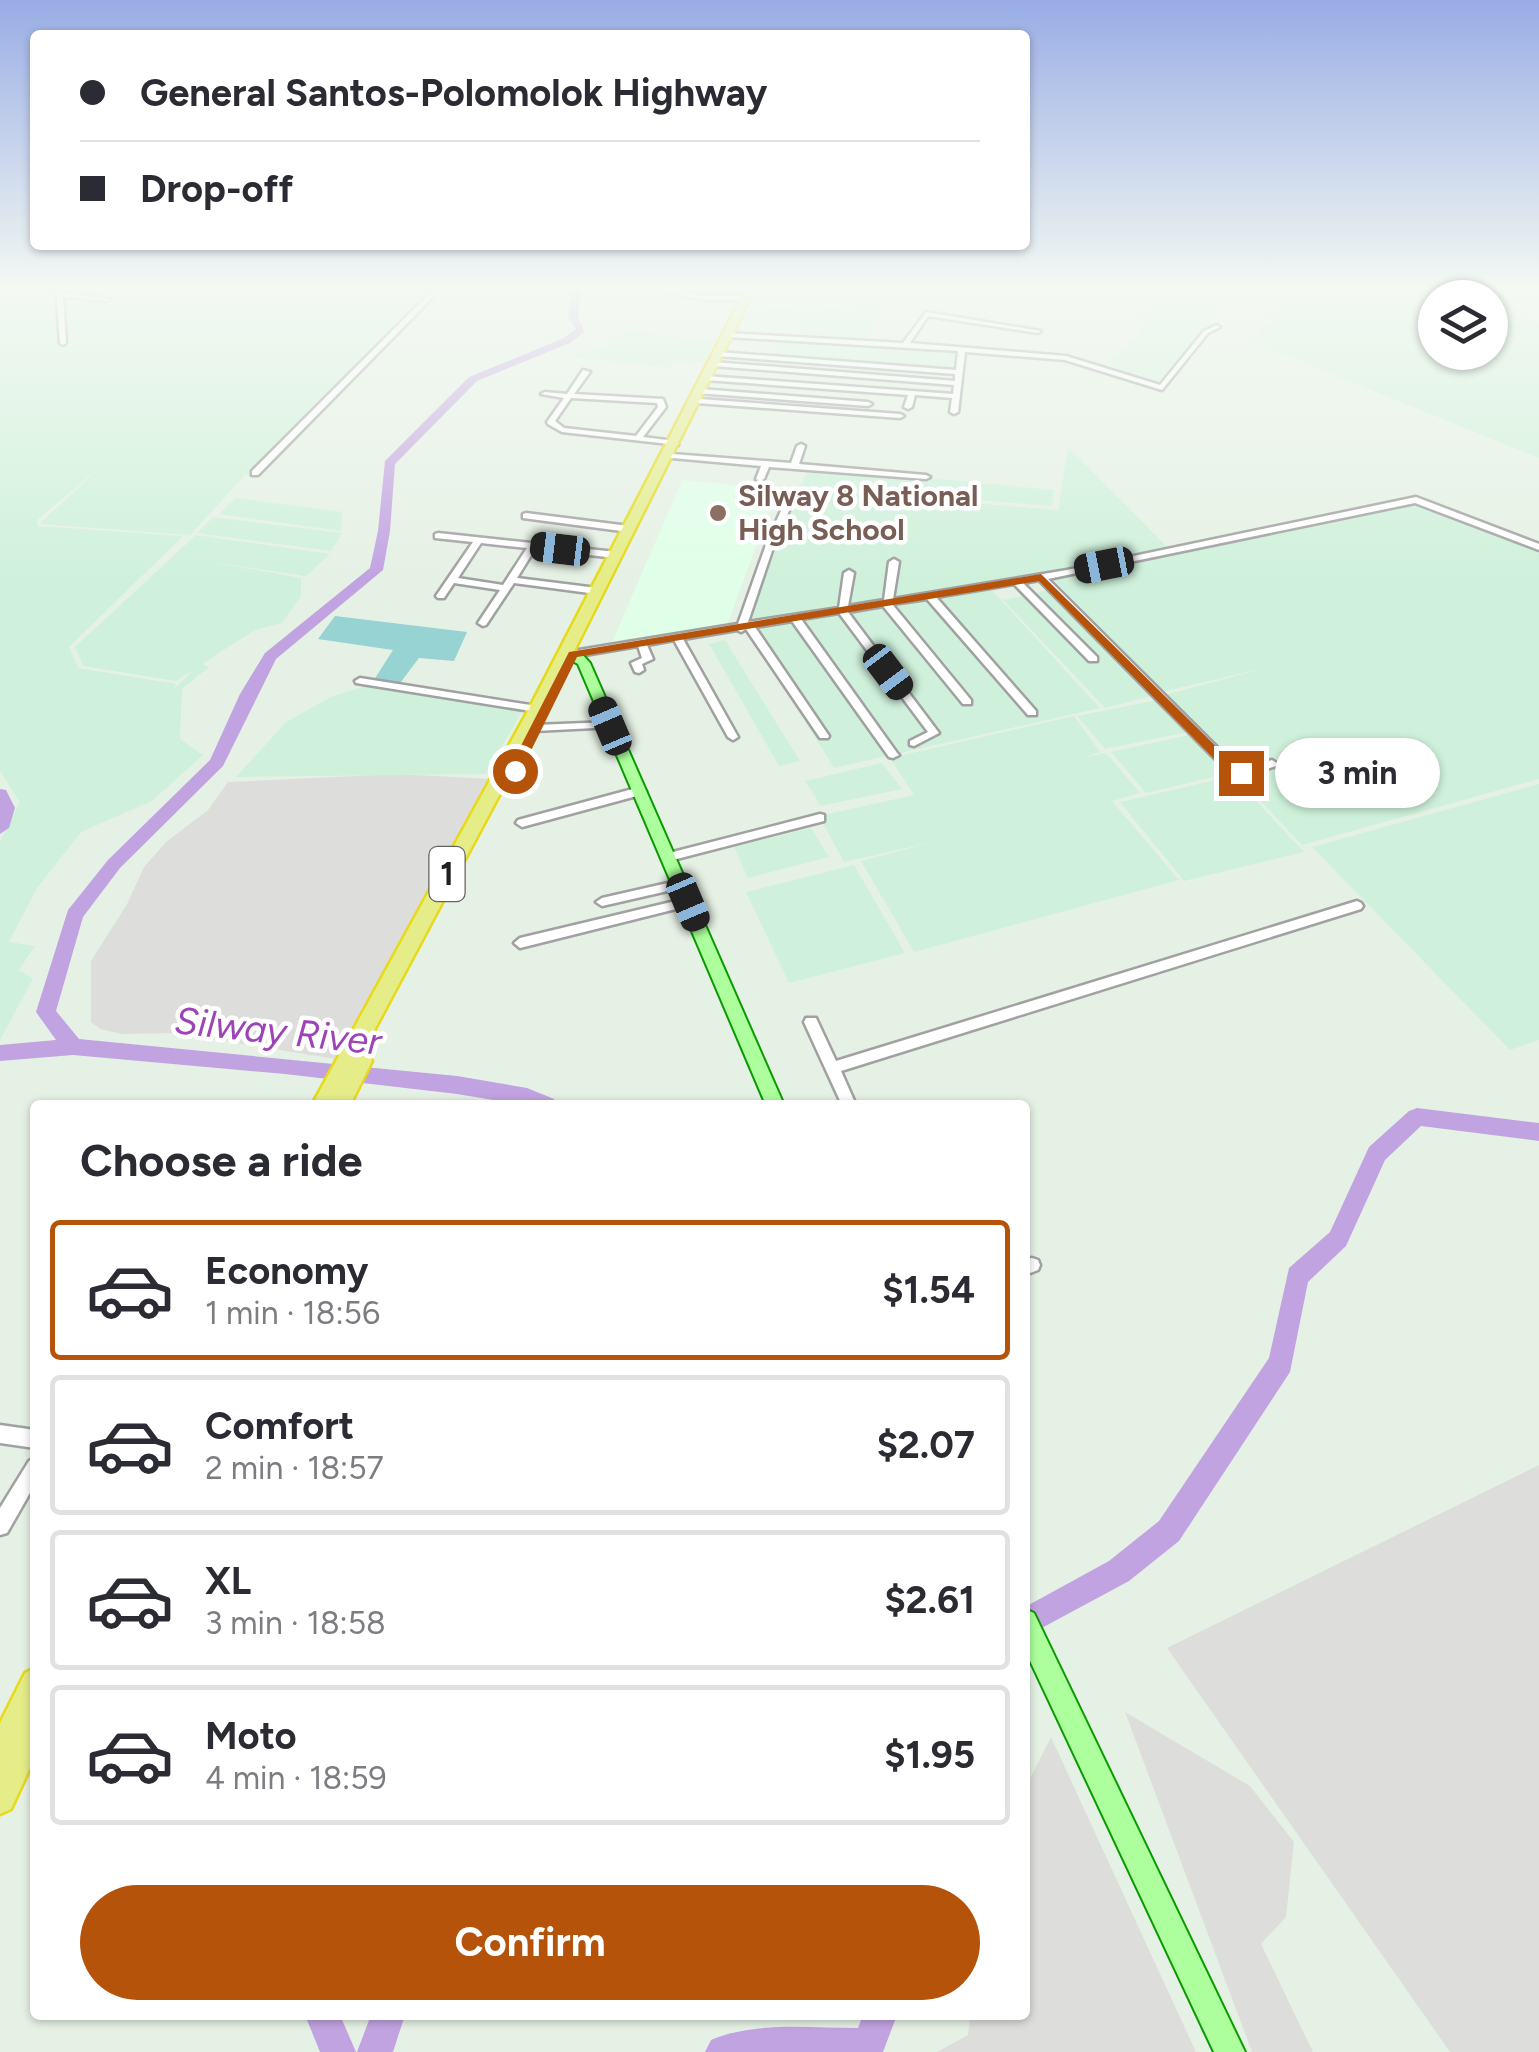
<!DOCTYPE html>
<html lang="en">
<head>
<meta charset="utf-8">
<style>
	:root { --surface:#fff; --page:#f7f7f7; --text:#2b2b33; --muted:#7c7c81; --line:#e1e1e2; --accent:#b45309 }
	body { margin:0; font-family:Figtree,sans-serif; background:var(--page); color:var(--text); height:100vh; display:flex; flex-direction:column; font-size:38px; white-space:nowrap }
	* { box-sizing:border-box; margin:0 }
	p { font-size:32px; color:var(--muted) }
	.icon { flex:none; width:55px; height:55px; fill:none; stroke:currentColor; stroke-width:2; stroke-linecap:round; stroke-linejoin:round }
	.map { position:relative; flex:1; overflow:hidden }
	.drawer { position:absolute; left:30px; top:1100px; width:1000px; height:920px; display:flex; flex-direction:column; background:var(--surface); border-radius:10px; box-shadow:0 2px 8px #0004 }
	.drawer>* { flex:none }
	.guide { position:absolute; left:30px; top:30px; width:1000px; height:220px; border-radius:10px; box-shadow:0 2px 8px #0004; display:grid; align-content:center; height:220px; padding:0 50px; background:var(--surface) }
	.buttons { position:absolute; left:1418px; top:280px; display:grid; gap:20px }
	.buttons a { display:grid; place-items:center; width:90px; height:90px; border-radius:50%; background:var(--surface); box-shadow:0 2px 8px #0004; font-size:50px }
	.end { position:absolute; width:45px; height:45px; margin:-22px; border:12px solid #b45309; background:#fff; box-shadow:0 0 0 5px #fff }
	.from { border-radius:50% }
	.bubble { position:absolute; height:70px; border-radius:35px; background:var(--surface); box-shadow:0 2px 8px #0004; font-size:32px; font-weight:700; line-height:70px; text-align:center }
	.car { position:absolute; width:30px; height:60px; margin:-30px -15px; border-radius:12px; box-shadow:0 0 8px 2px #0007; background:linear-gradient(#222 24%,#8ab4d8 0 40%,#222 0 76%,#8ab4d8 0 86%,#222 0) }
	.guide b { display:flex; align-items:center; gap:35px; height:95px; font-size:38px }
	.guide b+b { border-top:2px solid var(--line) }
	.guide i { width:25px; height:25px; background:var(--text) }
	ul { padding:0; list-style:none }
	li { display:flex; align-items:center; gap:30px; height:140px; margin:0 20px 15px; padding:0 30px; border:5px solid var(--line); border-radius:10px }
	li div { flex:1 }
	li b { display:block; font-size:38px }
	li em { font-style:normal; font-weight:700 }
	li.selected { border-color:var(--accent) }
	li>.icon { width:90px; height:90px; stroke-width:1.5 }
	h2 { padding:0 50px; font-size:45px; line-height:120px }
	.cta { display:flex; gap:20px; margin-top:auto; padding:20px 50px }
	.cta a { flex:1; height:115px; border-radius:60px; background:var(--accent); color:#fff; font-size:40px; font-weight:700; line-height:115px; text-align:center }
	.map>svg:first-child { display:block }
	.residential { fill:#dddedc }
	.education { fill:#e0ffe8 }
	.farmland { fill:#cff1db; fill-rule:evenodd }
	.forest { fill:#97d3d2 }
	.lines { fill:none; stroke-linecap:round; stroke-linejoin:round }
	.river { fill:#c2a3e1; fill-rule:evenodd }
	.minor-casing { stroke:#a1a1a1; stroke-width:5 }
	.major-casing { stroke:#0a9b00; stroke-width:4 }
	.highway-casing { stroke:#e8d91a; stroke-width:5 }
	.minor { fill:#fff; fill-rule:evenodd }
	.major { fill:#acff9c; fill-rule:evenodd }
	.highway { fill:#e5ed88; fill-rule:evenodd }
	.route { fill:#b45309 }
	.education-dot { fill:#8d6e63; stroke:#fff; stroke-width:4 }
	.labels { text-anchor:middle; stroke-width:9; stroke-linejoin:round; paint-order:stroke }
	.far-education-label { font-size:30px; font-weight:bold; fill:#785e54; stroke:#fff; text-anchor:start }
	.shield { fill:#fff; stroke:#636363; stroke-width:2.5 }
	.shield-label { font-size:32px; font-weight:bold; fill:#202020 }
	.water-label { font-size:38px; font-style:italic; fill:#9c44b7; stroke:#fff }
</style>
</head>
<body>
<div class="map">
<svg width="1539" height="2052" viewBox="0 0 1539 2052">
	<rect width="100%" height="100%" fill="#e6f1e5"/>
	<g class="residential">
		<path d="M 396,774 L 493,779 L 335,1059 L 176,1033 L 122,1034 L 100,1029 L 91,1022 L 91,961 L 127,904 L 144,867 L 166,842 L 208,810 L 228,782 Z"/>
		<path d="M 1539,1465 L 1539,2052 L 1450,2052 L 1167,1648 Z"/>
		<path d="M 1125,1712 L 1250,1786 L 1294,1842 L 1286,1917 L 1261,1944 L 1313,2052 L 1252,2052 Z"/>
		<path d="M 1051,1737 L 1196,2052 L 937,2052 L 968,2035 L 970,2015 L 1025,2015 L 1025,1788 Z"/>
	</g>
	<path class="education" d="M 682,480 L 777,489 L 726,628 L 611,645 Z"/>
	<g class="farmland">
		<path d="M 0,289 L 437,289 L 329,401 L 251,475 L 245,475 L 190,535 L 39,524 L 104,464 L 37,520 L 38,526 L 183,536 L 69,647 L 79,668 L 176,684 L 173,690 L 194,670 L 176,681 L 83,666 L 75,647 L 196,535 L 330,554 L 306,576 L 206,561 L 301,578 L 301,596 L 282,623 L 255,630 L 202,664 L 209,667 L 182,689 L 180,739 L 203,755 L 152,801 L 81,832 L 37,888 L 9,942 L 35,946 L 19,970 L 33,979 L 0,1040 L 0,842 L 20,802 L 0,771 Z"/>
		<path d="M 863,289 L 895,289 L 865,342 L 799,338 L 802,328 L 743,326 L 753,305 L 787,309 L 792,306 L 845,308 L 849,313 Z"/>
		<path d="M 1171,289 L 1238,289 L 1164,386 L 1113,372 L 1109,359 L 1142,332 L 1135,321 Z"/>
		<path d="M 1286,289 L 1499,289 L 1517,313 L 1539,321 L 1539,458 L 1253,342 ZM 1435,298 L 1490,298 L 1490,352 L 1435,352 Z"/>
		<path d="M 627,330 L 676,337 L 714,340 L 704,364 L 681,361 L 672,362 L 672,368 L 573,357 L 579,350 L 591,352 L 619,339 Z"/>
		<path d="M 779,340 L 959,352 L 958,366 L 949,371 L 776,357 L 773,355 Z"/>
		<path d="M 1068,447 L 1170,550 L 745,625 L 793,489 L 1058,510 Z"/>
		<path d="M 809,467 L 1054,490 L 1052,506 L 800,486 Z"/>
		<path d="M 235,498 L 342,512 L 341,531 L 219,514 Z"/>
		<path d="M 1422,501 L 1539,549 L 1539,779 L 1302,845 L 1161,696 L 1269,667 L 1162,692 L 1052,578 Z"/>
		<path d="M 213,517 L 342,533 L 331,551 L 197,533 Z"/>
		<path d="M 989,587 L 1100,708 L 834,768 L 749,630 Z"/>
		<path d="M 1049,590 L 1151,696 L 1105,708 L 1003,600 Z"/>
		<path d="M 725,640 L 800,761 L 779,766 L 709,644 Z"/>
		<path d="M 369,685 L 523,710 L 486,774 L 236,777 L 286,722 L 333,696 Z"/>
		<path d="M 1158,700 L 1188,732 L 1105,749 L 1077,716 Z"/>
		<path d="M 1074,716 L 1100,752 L 1081,758 L 1106,753 L 1140,793 L 1112,801 L 1179,880 L 914,952 L 861,861 L 934,842 L 844,862 L 819,816 L 914,795 L 890,758 Z"/>
		<path d="M 1193,734 L 1231,773 L 1146,793 L 1111,752 Z"/>
		<path d="M 882,763 L 902,789 L 821,806 L 805,781 Z"/>
		<path d="M 1233,776 L 1304,852 L 1184,881 L 1120,802 Z"/>
		<path d="M 1539,784 L 1539,1040 L 1510,1050 L 1312,847 Z"/>
		<path d="M 811,828 L 829,857 L 748,878 L 734,847 Z"/>
		<path d="M 854,865 L 905,953 L 789,983 L 746,892 Z"/>
	</g>
	<path class="forest" d="M 335,616 L 467,632 L 454,661 L 419,658 L 397,687 L 372,683 L 393,650 L 318,639 Z"/>
	<g class="lines">
		<g class="river">
			<path d="M 571,289 L 581,289 L 578,317 L 584,332 L 570,343 L 477,381 L 395,464 L 390,531 L 383,570 L 276,659 L 223,766 L 120,868 L 83,917 L 56,1011 L 79,1039 L 457,1076 L 527,1088 L 554,1099 L 558,1105 L 523,1105 L 457,1094 L 285,1074 L 73,1055 L 0,1061 L 0,1045 L 56,1040 L 36,1012 L 68,910 L 108,860 L 210,760 L 240,694 L 265,653 L 370,568 L 378,531 L 385,461 L 469,377 L 562,339 L 576,329 L 568,317 Z"/>
			<path d="M 0,789 L 6,790 L 15,808 L 9,828 L 0,834 Z"/>
			<path d="M 1417,1108 L 1539,1123 L 1539,1141 L 1421,1126 L 1385,1160 L 1346,1246 L 1308,1282 L 1290,1372 L 1179,1541 L 1129,1581 L 1025,1637 L 1025,1607 L 1109,1561 L 1159,1521 L 1269,1358 L 1289,1268 L 1330,1232 L 1369,1147 L 1409,1111 Z"/>
			<path d="M 305,2015 L 340,2015 L 356,2052 L 320,2052 Z"/>
			<path d="M 371,2015 L 405,2015 L 393,2052 L 357,2052 Z"/>
			<path d="M 863,2015 L 897,2015 L 883,2052 L 705,2052 L 711,2040 C 755,2021 811,2028 858,2028 Z"/>
		</g>
		<g class="minor-casing">
			<g id="minor">
				<path d="M 56,289 L 62,289 L 62,293 L 110,299 L 107,301 L 63,297 L 66,343 L 63,345 L 60,343 Z"/>
				<path d="M 434,289 L 441,289 L 258,475 L 252,475 L 252,471 Z"/>
				<path d="M 653,289 L 668,289 L 704,296 L 747,296 L 750,298 L 747,300 L 704,300 Z"/>
				<path d="M 1244,289 L 1240,292 L 1237,290 L 1237,289 Z"/>
				<path d="M 926,312 L 1041,331 L 1038,333 L 928,316 L 910,343 L 1066,356 L 1160,385 L 1204,331 L 1217,325 L 1220,327 L 1208,333 L 1162,390 L 1065,360 L 965,352 L 958,412 L 954,414 L 950,412 L 952,398 L 915,395 L 912,407 L 908,409 L 904,407 L 908,395 L 706,380 L 702,378 L 706,376 L 953,394 L 954,385 L 713,366 L 709,364 L 713,362 L 955,381 L 955,374 L 718,356 L 715,354 L 718,352 L 956,370 L 958,351 L 728,337 L 725,335 L 728,333 L 903,343 Z"/>
				<path d="M 583,370 L 590,372 L 574,394 L 663,399 L 666,407 L 643,437 L 675,441 L 678,441 L 678,445 L 562,432 L 548,424 L 547,422 L 564,398 L 541,394 L 545,392 L 567,394 ZM 571,398 L 657,403 L 658,407 L 636,436 L 564,428 L 555,421 Z"/>
				<path d="M 700,389 L 868,402 L 872,404 L 868,406 L 697,393 L 696,391 Z"/>
				<path d="M 700,399 L 900,414 L 904,416 L 900,418 L 697,403 L 697,399 Z"/>
				<path d="M 801,444 L 805,446 L 799,464 L 926,475 L 930,477 L 926,479 L 769,467 L 764,479 L 760,481 L 756,479 L 761,466 L 672,458 L 668,456 L 672,454 L 791,463 L 797,446 Z"/>
				<path d="M 1416,497 L 1539,544 L 1539,550 L 1415,503 L 1048,579 L 1237,767 L 1242,769 L 1272,760 L 1278,764 L 1276,766 L 1241,777 L 1229,773 L 1039,580 L 1023,583 L 1097,657 L 1097,661 L 1089,661 L 1014,584 L 936,597 L 1036,711 L 1036,715 L 1028,715 L 927,599 L 892,604 L 971,700 L 971,704 L 963,704 L 883,606 L 848,612 L 939,733 L 914,746 L 910,745 L 910,741 L 928,732 L 839,613 L 801,619 L 897,753 L 899,755 L 893,758 L 889,757 L 792,621 L 755,627 L 829,736 L 828,738 L 820,738 L 746,629 L 741,632 L 737,630 L 683,639 L 738,737 L 733,740 L 728,737 L 674,640 L 647,645 L 653,659 L 642,664 L 644,670 L 639,673 L 635,672 L 631,663 L 642,658 L 638,646 L 573,657 L 568,654 L 573,651 L 738,624 L 767,542 L 784,504 L 788,501 L 792,504 L 775,542 L 748,622 L 839,608 L 844,573 L 849,570 L 854,573 L 848,606 L 884,600 L 889,562 L 894,559 L 899,562 L 893,599 L 1067,570 Z"/>
				<path d="M 526,513 L 629,526 L 633,529 L 629,532 L 523,518 L 523,514 Z"/>
				<path d="M 438,533 L 616,552 L 620,555 L 616,558 L 535,549 L 517,578 L 597,588 L 602,591 L 597,594 L 514,583 L 486,625 L 483,626 L 478,623 L 500,590 L 454,583 L 444,598 L 438,598 L 436,596 L 473,542 L 435,538 L 435,534 ZM 481,543 L 527,548 L 503,585 L 458,578 Z"/>
				<path d="M 360,678 L 537,706 L 542,709 L 537,712 L 356,683 L 355,681 Z"/>
				<path d="M 610,722 L 614,723 L 614,727 L 535,731 L 530,728 L 535,725 Z"/>
				<path d="M 640,787 L 646,791 L 644,794 L 522,827 L 516,823 L 518,820 Z"/>
				<path d="M 820,814 L 824,815 L 824,821 L 669,861 L 663,857 L 669,853 Z"/>
				<path d="M 681,880 L 685,881 L 687,884 L 685,887 L 602,906 L 596,902 L 602,898 Z"/>
				<path d="M 688,898 L 694,902 L 692,905 L 520,948 L 514,943 L 520,938 Z"/>
				<path d="M 1357,901 L 1361,903 L 1363,906 L 1361,909 L 841,1071 L 856,1105 L 842,1105 L 804,1022 L 806,1018 L 816,1018 L 836,1061 Z"/>
				<path d="M 1032,1258 L 1038,1260 L 1040,1265 L 1038,1270 L 1025,1275 L 1025,1259 Z"/>
				<path d="M 0,1425 L 35,1430 L 35,1448 L 0,1443 Z"/>
				<path d="M 35,1458 L 35,1484 L 7,1533 L 0,1535 L 0,1508 L 29,1461 Z"/>
			</g>
		</g>
		<g class="major-casing">
			<g id="major">
				<path d="M 566,650 L 581,653 L 590,663 L 784,1105 L 766,1105 L 578,664 L 560,654 Z"/>
				<path d="M 1025,1609 L 1034,1613 L 1245,2052 L 1214,2052 L 1025,1650 Z"/>
			</g>
		</g>
		<g class="highway-casing">
			<g id="highway">
				<path d="M 746,289 L 755,289 L 545,709 L 362,1053 L 369,1055 L 372,1061 L 350,1105 L 312,1105 L 529,709 Z"/>
				<path d="M 35,1668 L 35,1757 L 11,1809 L 0,1814 L 0,1723 L 25,1673 Z"/>
			</g>
		</g>
		<use href="#minor" class="minor"/>
		<use href="#major" class="major"/>
		<use href="#highway" class="highway"/>
	</g>
	<linearGradient id="sky" x2="0" y2="1"><stop stop-color="#99ade5"/><stop offset="0.5" stop-color="#f4f9f3"/><stop offset="1" stop-color="#f4f9f3" stop-opacity="0"/></linearGradient>
	<rect width="1539" height="577" fill="url(#sky)"/>
	<path class="route" d="M 1041,574 L 1237,767 L 1245,770 L 1245,776 L 1228,773 L 1039,581 L 577,657 L 521,771 L 515,775 L 508,771 L 569,652 Z"/>
	<circle class="education-dot" cx="718" cy="513" r="10"/>
	<g class="labels">
		<g class="far-education-label">
			<text x="738" y="506">Silway 8 National<tspan x="738" dy="34">High School</tspan></text>
		</g>
		<rect class="shield" x="429.5" y="847" width="35" height="54" rx="8"/>
		<g class="shield-label">
			<text x="447" y="885">1</text>
		</g>
		<g class="water-label">
			<text transform="translate(278 1031) rotate(6)" y="13">Silway River</text>
		</g>
	</g>
</svg>
<div class="buttons">
<a><svg class="icon" aria-label="layers" viewBox="0 0 24 24"><path d="M12 4l9 5-9 5-9-5zM3 14l9 5 9-5"/></svg></a>
</div>
<i class="end from" style="left:515px;top:771px"></i>
<i class="end" style="left:1241px;top:773px"></i>
<div class="bubble" style="left:1275px;top:738px;width:165px">3 min</div>
<i class="car" style="left:560px;top:549px;rotate:277deg"></i>
<i class="car" style="left:1104px;top:565px;rotate:259deg"></i>
<i class="car" style="left:888px;top:672px;rotate:143deg"></i>
<i class="car" style="left:610px;top:726px;rotate:337deg"></i>
<i class="car" style="left:688px;top:902px;rotate:157deg"></i>
<div class="guide">
<b><i class="from"></i>General Santos-Polomolok Highway</b>
<b><i></i>Drop-off</b>
</div>
<section class="drawer">
<h2>Choose a ride</h2>
<ul>
<li class="selected"><svg class="icon" aria-label="car" viewBox="0 0 24 24"><path d="M5 17H2v-5l4-1 3-4h7l3 4 3 1v5h-3M9 17h6M6 11h13"/><circle cx="7" cy="17" r="2"/><circle cx="17" cy="17" r="2"/></svg><div><b>Economy</b><p>1 min · 18:56</p></div><em>$1.54</em></li>
<li><svg class="icon" aria-label="car" viewBox="0 0 24 24"><path d="M5 17H2v-5l4-1 3-4h7l3 4 3 1v5h-3M9 17h6M6 11h13"/><circle cx="7" cy="17" r="2"/><circle cx="17" cy="17" r="2"/></svg><div><b>Comfort</b><p>2 min · 18:57</p></div><em>$2.07</em></li>
<li><svg class="icon" aria-label="car" viewBox="0 0 24 24"><path d="M5 17H2v-5l4-1 3-4h7l3 4 3 1v5h-3M9 17h6M6 11h13"/><circle cx="7" cy="17" r="2"/><circle cx="17" cy="17" r="2"/></svg><div><b>XL</b><p>3 min · 18:58</p></div><em>$2.61</em></li>
<li><svg class="icon" aria-label="car" viewBox="0 0 24 24"><path d="M5 17H2v-5l4-1 3-4h7l3 4 3 1v5h-3M9 17h6M6 11h13"/><circle cx="7" cy="17" r="2"/><circle cx="17" cy="17" r="2"/></svg><div><b>Moto</b><p>4 min · 18:59</p></div><em>$1.95</em></li>
</ul>
<div class="cta"><a>Confirm</a></div>
</section>
</div>
</body>
</html>
